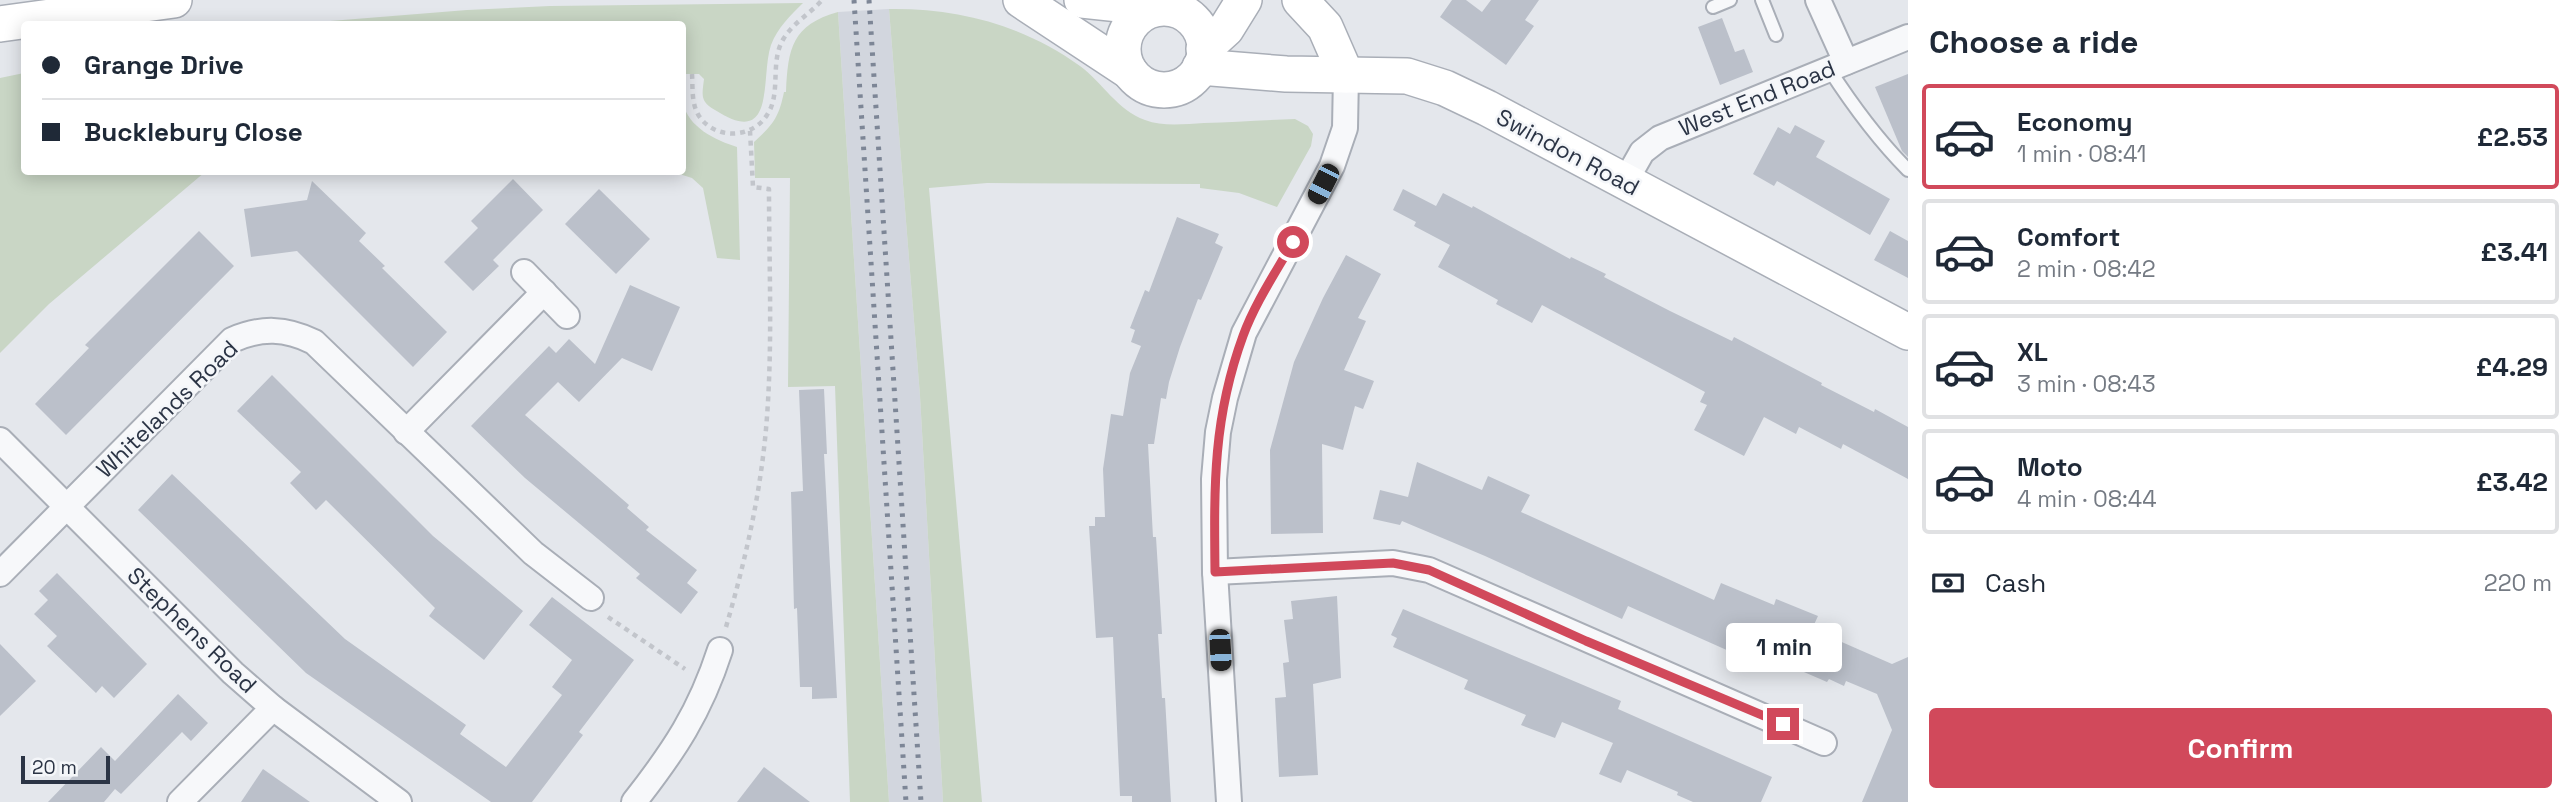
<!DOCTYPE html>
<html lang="en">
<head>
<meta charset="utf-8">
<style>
	:root { --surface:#fff; --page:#f2f2f3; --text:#1f2937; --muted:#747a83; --line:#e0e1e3; --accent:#d1495b }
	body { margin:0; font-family:"Space Grotesk",sans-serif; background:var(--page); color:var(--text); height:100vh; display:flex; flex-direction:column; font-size:26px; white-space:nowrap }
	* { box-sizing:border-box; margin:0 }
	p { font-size:23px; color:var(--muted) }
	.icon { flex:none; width:38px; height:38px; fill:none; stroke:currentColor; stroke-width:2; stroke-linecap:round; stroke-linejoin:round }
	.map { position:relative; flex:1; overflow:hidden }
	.side { display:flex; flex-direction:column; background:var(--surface); width:665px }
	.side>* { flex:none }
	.guide { position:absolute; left:21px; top:21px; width:665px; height:154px; border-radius:7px; box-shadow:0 4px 18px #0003; display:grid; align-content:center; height:154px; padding:0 21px; background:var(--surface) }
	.scale { position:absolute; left:21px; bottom:18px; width:89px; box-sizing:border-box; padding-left:7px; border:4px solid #2b3445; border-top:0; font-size:19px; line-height:24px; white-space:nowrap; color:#2b3445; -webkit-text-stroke:5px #f4f6f9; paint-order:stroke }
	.end { position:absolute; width:32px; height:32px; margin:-16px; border:9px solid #d1495b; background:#fff; box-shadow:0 0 0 4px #fff }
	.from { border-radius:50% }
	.bubble { position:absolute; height:49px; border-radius:7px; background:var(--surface); box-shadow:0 4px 18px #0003; font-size:23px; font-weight:800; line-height:49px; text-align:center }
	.car { position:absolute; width:21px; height:42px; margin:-21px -10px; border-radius:9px; box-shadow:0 0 5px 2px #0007; background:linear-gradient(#222 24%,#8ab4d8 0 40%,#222 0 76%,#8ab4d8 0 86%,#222 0) }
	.guide b { display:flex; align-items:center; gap:24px; height:66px; font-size:26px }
	.guide b+b { border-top:2px solid var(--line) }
	.guide i { width:18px; height:18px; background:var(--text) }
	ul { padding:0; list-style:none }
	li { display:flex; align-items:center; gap:21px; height:105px; margin:0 14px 10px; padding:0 7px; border:4px solid var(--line); border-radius:7px }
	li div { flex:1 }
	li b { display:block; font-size:26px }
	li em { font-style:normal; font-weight:800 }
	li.current { border-color:var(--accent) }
	li>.icon { width:63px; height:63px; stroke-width:1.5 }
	h2 { padding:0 21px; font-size:32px; line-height:84px }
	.pay { display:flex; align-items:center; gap:18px; height:77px; padding:0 21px; font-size:26px }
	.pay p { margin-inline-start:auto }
	.primary-button { display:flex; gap:14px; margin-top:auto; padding:14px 21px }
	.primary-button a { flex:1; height:80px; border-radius:7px; background:var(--accent); color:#fff; font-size:28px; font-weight:800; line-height:80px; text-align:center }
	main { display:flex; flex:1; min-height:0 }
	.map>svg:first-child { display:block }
	.built { fill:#d2d6de }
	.green { fill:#c9d6c5 }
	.building { fill:#bbc0ca }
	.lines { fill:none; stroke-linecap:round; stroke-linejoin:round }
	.service-casing { stroke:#a9aeb7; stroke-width:16 }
	.minor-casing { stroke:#a9aeb7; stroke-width:28 }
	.secondary-casing { stroke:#a9aeb7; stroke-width:38 }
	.path { stroke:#c2c5cb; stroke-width:4.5; stroke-dasharray:5 5; stroke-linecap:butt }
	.service { stroke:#f7f8fa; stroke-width:12 }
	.minor { stroke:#f7f8fa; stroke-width:24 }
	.secondary { stroke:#fff; stroke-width:35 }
	.rail { stroke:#7d8696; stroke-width:5; stroke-dasharray:3.5 7; stroke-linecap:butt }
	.route { stroke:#d1495b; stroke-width:9 }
	.labels { text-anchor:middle; stroke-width:5; stroke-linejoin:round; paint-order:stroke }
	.street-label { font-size:23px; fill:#2b3445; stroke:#f4f6f9 }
</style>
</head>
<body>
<main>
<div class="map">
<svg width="1908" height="802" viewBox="0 0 1908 802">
	<rect width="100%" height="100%" fill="#e4e7ec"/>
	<path class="built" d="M 889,9 L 920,396 L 943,802 L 889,802 L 838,12 Z"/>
	<g class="green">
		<path d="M 803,3 C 790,16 778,27 771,45 C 760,77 777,150 715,110 C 700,101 702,96 704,79 L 699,74 L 683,74 L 682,24 L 293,24 L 467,10 L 550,6 Z"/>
		<path d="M 889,9 C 958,8 1023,25 1080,66 C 1103,83 1117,110 1145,120 C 1163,127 1185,124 1204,123 C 1234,122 1265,120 1295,119 L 1308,126 L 1313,134 L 1311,146 L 1277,207 L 1239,193 L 1200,188 L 1200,184 L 987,183 L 929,188 L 982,802 L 943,802 L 920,396 Z"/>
		<path d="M 838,12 L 889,802 L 850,802 L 835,386 L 788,387 L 790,178 L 755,178 L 754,142 C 773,125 779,117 784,92 L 786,92 C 788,48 792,25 838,12 Z"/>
		<path d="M 24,73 L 24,172 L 205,172 L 49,304 L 0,353 L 0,78 Z"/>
		<path d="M 683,103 C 688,127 715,140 737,147 L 740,260 L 717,258 L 703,188 L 692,178 L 673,172 L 682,172 Z"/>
	</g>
	<g class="building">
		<path d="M 1452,0 L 1466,0 L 1482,12 L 1491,0 L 1539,0 L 1525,20 L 1534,26 L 1506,65 L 1440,17 Z"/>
		<path d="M 1722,18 L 1735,52 L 1744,49 L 1753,72 L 1720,85 L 1698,27 Z"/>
		<path d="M 1908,74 L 1908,157 L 1902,151 L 1875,87 Z"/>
		<path d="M 1795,125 L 1825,141 L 1816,157 L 1890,199 L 1870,235 L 1777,181 L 1774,186 L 1753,174 L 1778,127 L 1790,134 Z"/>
		<path d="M 513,179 L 543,210 L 493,260 L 499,266 L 473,291 L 444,262 L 478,228 L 471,221 Z"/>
		<path d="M 312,181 L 366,233 L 359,241 L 385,266 L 382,268 L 447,332 L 413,367 L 297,251 L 251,257 L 244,209 L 307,200 Z"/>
		<path d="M 599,189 L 650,239 L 616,274 L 565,224 Z"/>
		<path d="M 1403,189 L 1436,206 L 1443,193 L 1472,208 L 1473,206 L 1570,259 L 1571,257 L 1606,274 L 1604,277 L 1670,311 L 1732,341 L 1734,337 L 1822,383 L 1821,385 L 1874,412 L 1875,409 L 1908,427 L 1908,479 L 1843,444 L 1841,449 L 1799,427 L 1796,434 L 1764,417 L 1744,456 L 1694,430 L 1707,405 L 1700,402 L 1705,392 L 1542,305 L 1532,323 L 1496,304 L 1498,300 L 1438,267 L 1450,245 L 1414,226 L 1416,222 L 1393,210 Z"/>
		<path d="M 1177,217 L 1219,234 L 1215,243 L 1223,247 L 1201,300 L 1198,299 L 1180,347 L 1169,382 L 1166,399 L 1161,398 L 1154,444 L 1148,444 L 1153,537 L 1156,537 L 1162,634 L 1158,634 L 1162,698 L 1165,698 L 1171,802 L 1132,802 L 1132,796 L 1120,796 L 1113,637 L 1096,638 L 1089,526 L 1095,526 L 1095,517 L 1105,517 L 1103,469 L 1111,414 L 1123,416 L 1130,373 L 1141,346 L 1131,342 L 1135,330 L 1130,328 L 1145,290 L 1149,292 Z"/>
		<path d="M 199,231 L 234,266 L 66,435 L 35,404 L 89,348 L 85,345 Z"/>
		<path d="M 1890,231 L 1908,241 L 1908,278 L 1874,260 Z"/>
		<path d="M 1346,255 L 1381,274 L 1358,318 L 1366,321 L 1344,370 L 1374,381 L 1363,409 L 1355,406 L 1343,450 L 1322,444 L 1323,533 L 1271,534 L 1270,450 L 1294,362 L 1323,298 Z"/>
		<path d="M 630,285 L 680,307 L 652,371 L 622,358 L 579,402 L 558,382 L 525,415 L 629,505 L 627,508 L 649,527 L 646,530 L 697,570 L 687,583 L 698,592 L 681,614 L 636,578 L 640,574 L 525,478 L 471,426 L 549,346 L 556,353 L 569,339 L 595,364 Z"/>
		<path d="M 272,375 L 433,536 L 523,611 L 484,660 L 429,616 L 435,608 L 326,500 L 316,510 L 290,483 L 301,472 L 237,411 Z"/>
		<path d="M 824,389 L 827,454 L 824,454 L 837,698 L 812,699 L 812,687 L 800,687 L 797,608 L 794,609 L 791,492 L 803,491 L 799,390 Z"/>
		<path d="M 1417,462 L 1482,490 L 1488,476 L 1530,495 L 1521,512 L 1714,600 L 1721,583 L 1774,605 L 1776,599 L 1818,616 L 1812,629 L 1892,664 L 1908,657 L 1908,802 L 1862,802 L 1892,730 L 1877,694 L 1846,681 L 1844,686 L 1829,679 L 1827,682 L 1765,655 L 1763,661 L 1751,656 L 1749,660 L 1628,606 L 1622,619 L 1485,556 L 1402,521 L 1400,525 L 1373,519 L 1380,490 L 1408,497 Z"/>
		<path d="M 172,474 L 345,639 L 466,725 L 460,734 L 506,767 L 562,695 L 552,687 L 572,660 L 529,625 L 552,597 L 634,660 L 579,732 L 583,735 L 532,802 L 491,802 L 306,673 L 138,510 Z"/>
		<path d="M 57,573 L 147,664 L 114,698 L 102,686 L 96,693 L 47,646 L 57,636 L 34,614 L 48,600 L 39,591 Z"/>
		<path d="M 1337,596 L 1341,678 L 1313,684 L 1318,775 L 1279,777 L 1275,698 L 1286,697 L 1283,663 L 1289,662 L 1284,620 L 1293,619 L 1291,601 Z"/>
		<path d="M 1403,609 L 1621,701 L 1618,709 L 1772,777 L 1761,802 L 1693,802 L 1677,795 L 1678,792 L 1627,770 L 1621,783 L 1599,774 L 1613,743 L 1562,722 L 1555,738 L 1521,725 L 1526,715 L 1464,689 L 1468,680 L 1393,647 L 1397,638 L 1391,635 Z"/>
		<path d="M 0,644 L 36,681 L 0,716 Z"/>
		<path d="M 178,694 L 208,723 L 191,741 L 182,732 L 121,794 L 115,789 L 104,802 L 48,802 L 101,747 L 115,761 Z"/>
		<path d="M 764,767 L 810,802 L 737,802 Z"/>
		<path d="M 263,769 L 310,802 L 241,802 Z"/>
	</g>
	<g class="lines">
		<g class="service-casing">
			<g id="service">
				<path d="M 1762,0 L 1776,35"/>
				<path d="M 1713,7 L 1730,0"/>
				<path d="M 1829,69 C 1853,106 1877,139 1908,170"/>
			</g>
		</g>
		<g class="minor-casing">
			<g id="minor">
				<path d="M 1818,0 L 1846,62"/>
				<path d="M 1625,182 L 1642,152 L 1660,138 L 1908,37"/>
				<path d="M 524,272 L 567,316"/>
				<path d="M 406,432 L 544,292"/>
				<path d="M 0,440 L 233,673 L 273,708 L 399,802"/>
				<path d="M 1215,572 L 1393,563 L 1429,570 L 1824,743"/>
				<path d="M 0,574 L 232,340 C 261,327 286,328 314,342 L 533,553 L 591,598"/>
				<path d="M 180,802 L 273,708"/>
				<path d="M 634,802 C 674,751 700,712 720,650"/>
				<path d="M 1229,802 L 1215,572 L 1214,479 L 1218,432 L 1225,398 L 1244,333 L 1332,166 L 1345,128 L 1346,75"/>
			</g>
		</g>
		<g class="secondary-casing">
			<g id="secondary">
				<path d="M 1021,0 L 1130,72"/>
				<path d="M 1082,0 L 1157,8"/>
				<path d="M 1300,0 L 1325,27 L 1346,75"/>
				<circle cx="1164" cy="49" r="41"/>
				<path d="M 0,24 L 174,0"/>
				<path d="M 1204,49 L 1226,29 L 1244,0"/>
				<path d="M 1200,67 L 1286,74 L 1407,76 L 1445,88 L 1487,108 L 1908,332"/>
			</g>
		</g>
		<g class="path">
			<path d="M 692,74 C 693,88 691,103 699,116 C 715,140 752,139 767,115 C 782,93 769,61 784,38 C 794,22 810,14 822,0"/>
			<path d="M 608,617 L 685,669"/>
			<path d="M 726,627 C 745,562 760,496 766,429 C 773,349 769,269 769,189 L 753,187 L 750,131"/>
		</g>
		<use href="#service" class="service"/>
		<use href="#minor" class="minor"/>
		<use href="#secondary" class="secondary"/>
		<g class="rail">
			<path d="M 854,0 L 906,802"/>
			<path d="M 869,0 L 921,802"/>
		</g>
	</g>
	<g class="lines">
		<path class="route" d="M 1293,242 C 1276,272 1255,303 1243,336 C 1213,418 1214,486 1215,572 L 1393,563 L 1429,570 L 1586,641 L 1783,724"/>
	</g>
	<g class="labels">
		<g class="street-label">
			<text transform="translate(1757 98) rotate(-22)" y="8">West End Road</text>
			<text transform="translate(1568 152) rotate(28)" y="8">Swindon Road</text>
			<text transform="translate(167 409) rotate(-44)" y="8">Whitelands Road</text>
			<text transform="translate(192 630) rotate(44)" y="8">Stephens Road</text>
		</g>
	</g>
</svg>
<div class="scale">20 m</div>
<i class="end from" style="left:1293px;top:242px"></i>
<i class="end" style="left:1783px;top:724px"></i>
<div class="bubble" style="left:1726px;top:623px;width:116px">1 min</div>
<i class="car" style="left:1323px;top:184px;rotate:207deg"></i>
<i class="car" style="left:1220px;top:650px;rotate:177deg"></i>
<div class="guide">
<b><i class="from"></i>Grange Drive</b>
<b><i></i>Bucklebury Close</b>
</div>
</div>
<section class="side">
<h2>Choose a ride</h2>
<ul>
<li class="current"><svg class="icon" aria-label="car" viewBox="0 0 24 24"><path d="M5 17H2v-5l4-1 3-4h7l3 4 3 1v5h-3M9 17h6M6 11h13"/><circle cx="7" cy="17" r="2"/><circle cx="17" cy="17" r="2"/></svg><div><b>Economy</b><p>1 min · 08:41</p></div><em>£2.53</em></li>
<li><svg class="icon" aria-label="car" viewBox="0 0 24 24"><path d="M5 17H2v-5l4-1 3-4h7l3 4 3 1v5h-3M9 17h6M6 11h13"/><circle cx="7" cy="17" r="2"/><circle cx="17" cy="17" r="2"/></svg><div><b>Comfort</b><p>2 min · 08:42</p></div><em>£3.41</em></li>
<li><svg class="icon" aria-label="car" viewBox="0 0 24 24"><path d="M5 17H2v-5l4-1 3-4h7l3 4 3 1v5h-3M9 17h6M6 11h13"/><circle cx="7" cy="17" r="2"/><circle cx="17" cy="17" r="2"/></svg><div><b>XL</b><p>3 min · 08:43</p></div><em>£4.29</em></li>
<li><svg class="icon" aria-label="car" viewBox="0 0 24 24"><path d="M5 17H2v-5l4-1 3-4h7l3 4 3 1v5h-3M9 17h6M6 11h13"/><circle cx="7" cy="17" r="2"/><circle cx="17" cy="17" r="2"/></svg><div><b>Moto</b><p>4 min · 08:44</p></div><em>£3.42</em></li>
</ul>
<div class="pay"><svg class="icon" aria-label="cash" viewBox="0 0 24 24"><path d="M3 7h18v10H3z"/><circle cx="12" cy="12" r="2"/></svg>Cash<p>220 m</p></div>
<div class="primary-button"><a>Confirm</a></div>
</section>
</main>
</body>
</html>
